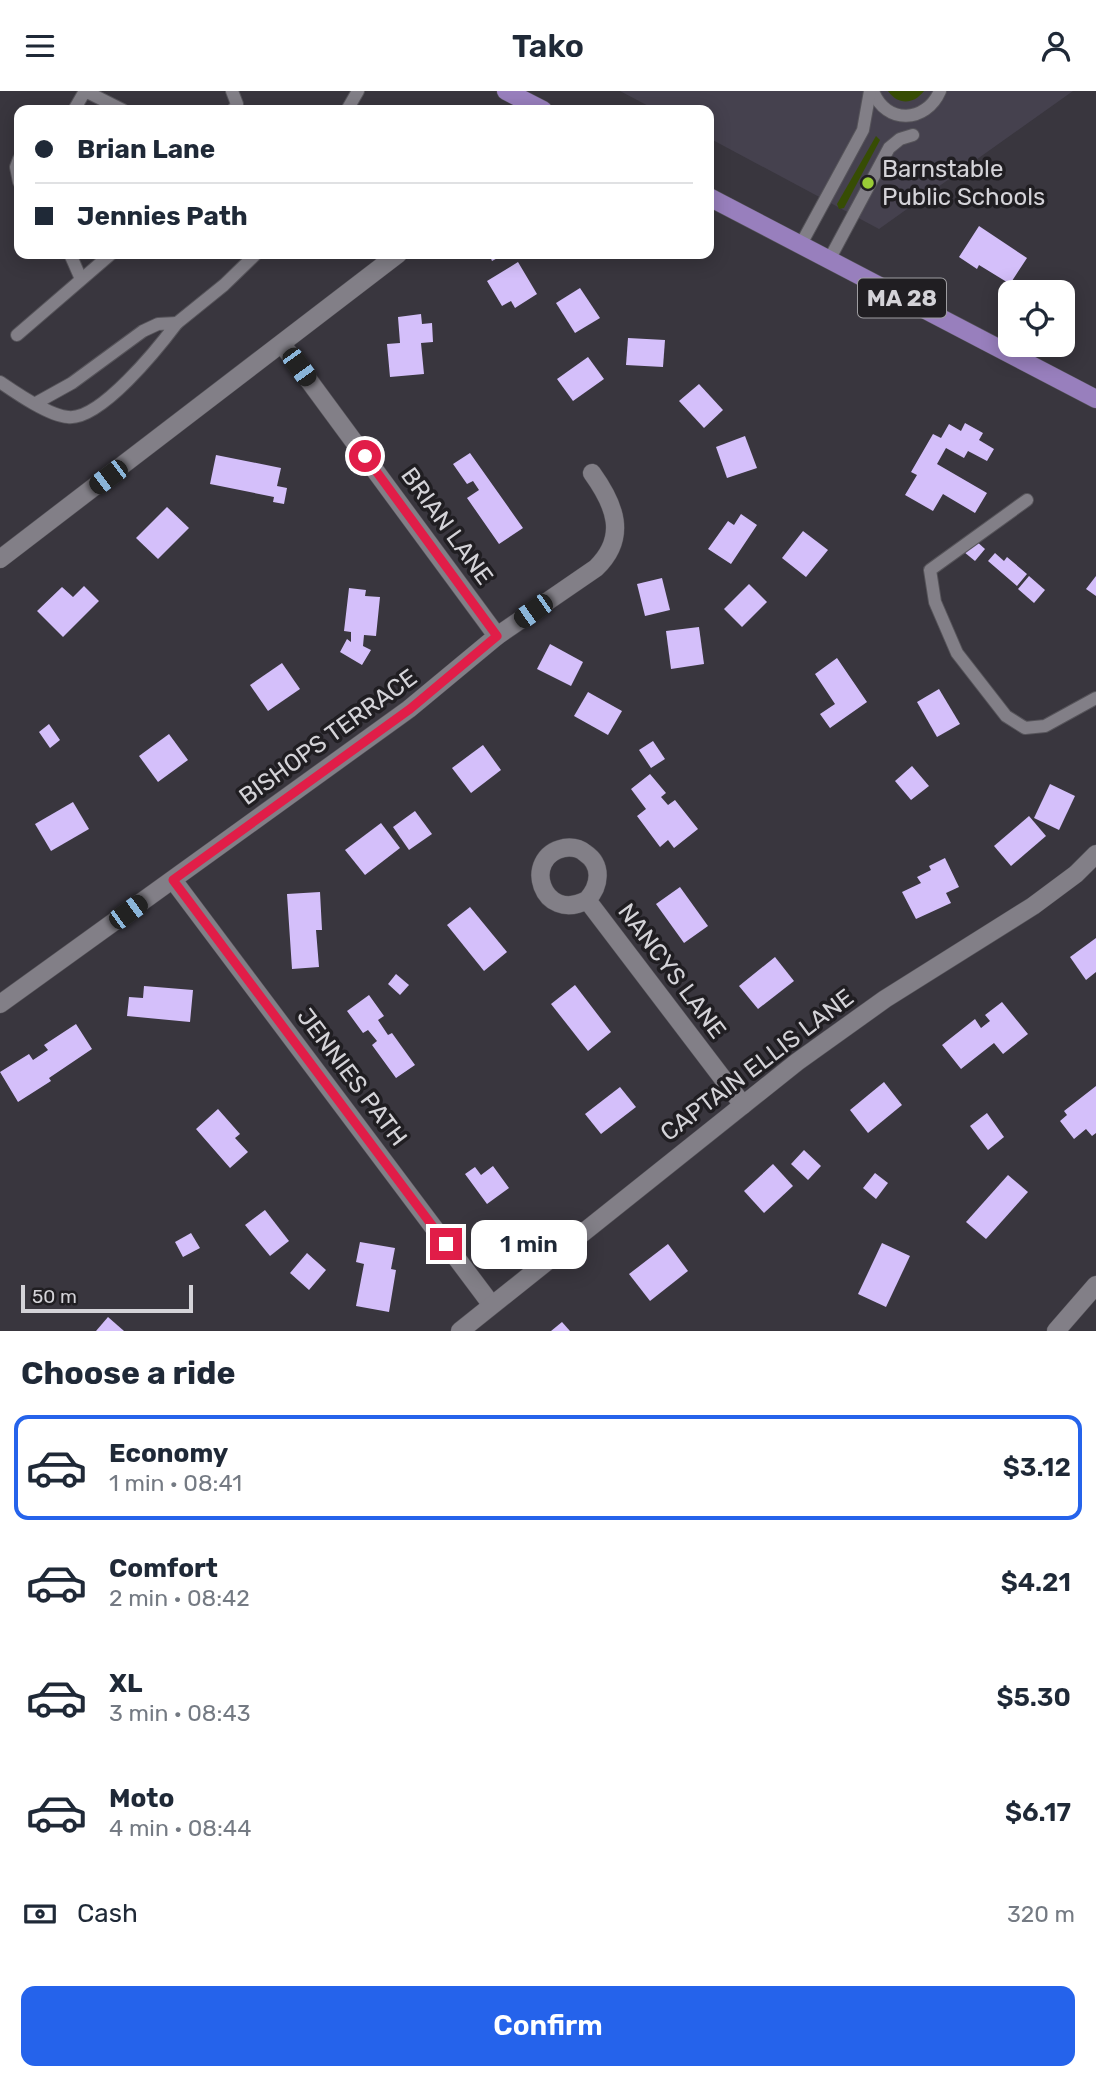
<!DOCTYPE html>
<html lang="en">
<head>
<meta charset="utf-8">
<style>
	:root { --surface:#fff; --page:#f6f6f7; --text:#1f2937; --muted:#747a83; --line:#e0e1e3; --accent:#2563eb }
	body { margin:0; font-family:Rubik,sans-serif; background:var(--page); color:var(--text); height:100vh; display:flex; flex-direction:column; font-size:26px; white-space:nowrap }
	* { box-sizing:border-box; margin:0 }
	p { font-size:23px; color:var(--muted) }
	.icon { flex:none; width:38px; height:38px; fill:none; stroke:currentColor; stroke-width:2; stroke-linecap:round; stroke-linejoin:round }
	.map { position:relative; height:1240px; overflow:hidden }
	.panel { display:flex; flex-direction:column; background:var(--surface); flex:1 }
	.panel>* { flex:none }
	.guide { position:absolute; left:14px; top:14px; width:700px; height:154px; border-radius:14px; box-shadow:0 4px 18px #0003; display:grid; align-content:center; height:154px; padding:0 21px; background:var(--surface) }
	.controls { position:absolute; left:998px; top:189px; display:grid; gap:14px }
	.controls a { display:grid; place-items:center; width:77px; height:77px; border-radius:14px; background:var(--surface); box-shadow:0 4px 18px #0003; font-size:35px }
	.scale { position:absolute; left:21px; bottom:18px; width:172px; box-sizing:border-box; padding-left:7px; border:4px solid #d4d3d8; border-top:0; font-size:19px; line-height:24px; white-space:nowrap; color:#d4d3d8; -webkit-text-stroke:5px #201e22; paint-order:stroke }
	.end { position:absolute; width:32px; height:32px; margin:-16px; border:9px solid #e11d48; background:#fff; box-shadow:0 0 0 4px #fff }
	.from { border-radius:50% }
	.bubble { position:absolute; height:49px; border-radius:14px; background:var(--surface); box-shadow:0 4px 18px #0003; font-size:23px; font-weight:600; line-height:49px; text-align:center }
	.car { position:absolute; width:21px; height:42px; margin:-21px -10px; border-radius:9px; box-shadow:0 0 5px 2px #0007; background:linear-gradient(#222 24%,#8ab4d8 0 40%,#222 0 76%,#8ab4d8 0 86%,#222 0) }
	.guide b { display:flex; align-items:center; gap:24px; height:66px; font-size:26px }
	.guide b+b { border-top:2px solid var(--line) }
	.guide i { width:18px; height:18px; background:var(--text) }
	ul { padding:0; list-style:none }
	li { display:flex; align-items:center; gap:21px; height:105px; margin:0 14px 10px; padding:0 7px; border:4px solid transparent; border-radius:14px }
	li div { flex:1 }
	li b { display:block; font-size:26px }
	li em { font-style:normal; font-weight:600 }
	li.selected { border-color:var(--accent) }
	li>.icon { width:63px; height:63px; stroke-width:1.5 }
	h2 { padding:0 21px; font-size:32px; line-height:84px }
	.pay { display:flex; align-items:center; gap:18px; height:77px; padding:0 21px; font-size:26px }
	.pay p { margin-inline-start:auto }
	.cta { display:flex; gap:14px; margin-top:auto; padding:14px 21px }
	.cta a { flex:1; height:80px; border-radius:14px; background:var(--accent); color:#fff; font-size:28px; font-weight:600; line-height:80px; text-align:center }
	header { display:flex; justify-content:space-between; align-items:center; height:91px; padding:0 21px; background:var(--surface); font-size:32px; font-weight:600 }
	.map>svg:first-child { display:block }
	.built { fill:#45414e }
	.green { fill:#374d04 }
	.building { fill:#d4bffa }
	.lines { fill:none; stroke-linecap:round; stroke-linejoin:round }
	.service-casing { stroke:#56545a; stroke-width:14 }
	.minor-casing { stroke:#56545a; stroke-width:19 }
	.primary-casing { stroke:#56545a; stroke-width:19 }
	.service { stroke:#827f87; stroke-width:12 }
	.minor { stroke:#827f87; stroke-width:18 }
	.primary { stroke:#987fbd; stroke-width:18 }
	.route { stroke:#e11d48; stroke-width:9 }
	.poi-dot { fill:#99cb36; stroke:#201e22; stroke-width:2.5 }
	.labels { text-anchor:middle; stroke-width:7; stroke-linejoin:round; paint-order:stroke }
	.shield { fill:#201e22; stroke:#9e9da1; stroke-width:2 }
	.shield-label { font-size:23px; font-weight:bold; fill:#d4d3d8 }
	.poi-label { font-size:24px; fill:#d4d3d8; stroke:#201e22; text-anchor:start }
	.street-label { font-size:24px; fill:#d4d3d8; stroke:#201e22 }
</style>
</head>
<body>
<header><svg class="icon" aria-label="menu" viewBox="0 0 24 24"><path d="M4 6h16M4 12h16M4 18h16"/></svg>Tako<svg class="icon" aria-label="person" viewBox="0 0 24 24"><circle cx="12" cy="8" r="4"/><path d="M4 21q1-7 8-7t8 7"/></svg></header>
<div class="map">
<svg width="1096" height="1240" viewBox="0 0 1096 1240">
	<rect width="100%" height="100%" fill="#39363e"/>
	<path class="built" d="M 620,0 L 1073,0 L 879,138 L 709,47 L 709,19 L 656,19 Z"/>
	<g class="green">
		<path d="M 888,0 L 924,0 C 913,14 898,14 888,0 Z"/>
		<path d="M 876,45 L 880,49 L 844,117 L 839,118 L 837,113 Z"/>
	</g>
	<g class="building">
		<path d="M 979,135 L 1027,167 L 1010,193 L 979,174 L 977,178 L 959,166 Z"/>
		<path d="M 482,163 L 505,163 L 492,170 L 489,163 L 484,166 Z"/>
		<path d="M 518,171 L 537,203 L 515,217 L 511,210 L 502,215 L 487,190 Z"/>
		<path d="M 580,197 L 600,227 L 575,242 L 556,212 Z"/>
		<path d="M 421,223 L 422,233 L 432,232 L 433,251 L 421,252 L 424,283 L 390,286 L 387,253 L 400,252 L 398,226 Z"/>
		<path d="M 628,247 L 665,249 L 663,276 L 626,274 Z"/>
		<path d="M 588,266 L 604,288 L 573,310 L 557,288 Z"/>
		<path d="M 699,293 L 723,319 L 704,337 L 679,310 Z"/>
		<path d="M 965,332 L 983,342 L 979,349 L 994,358 L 987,370 L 968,360 L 964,367 L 946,357 L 937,373 L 987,402 L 975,422 L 943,403 L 933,420 L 905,404 L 917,384 L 911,381 L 933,343 L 941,347 L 949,333 L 961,340 Z"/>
		<path d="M 745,345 L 757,377 L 727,387 L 716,356 Z"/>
		<path d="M 470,362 L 523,437 L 499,453 L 467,407 L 479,399 L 473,390 L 467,393 L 453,373 Z"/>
		<path d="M 216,364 L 281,377 L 277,395 L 287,397 L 284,413 L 273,411 L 274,406 L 210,393 Z"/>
		<path d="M 167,416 L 189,437 L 158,468 L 136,447 Z"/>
		<path d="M 741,423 L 757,434 L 731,473 L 708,458 L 728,430 L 734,434 Z"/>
		<path d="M 803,440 L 828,459 L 806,486 L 782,467 Z"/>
		<path d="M 975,449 L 985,458 L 975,470 L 964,461 Z"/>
		<path d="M 995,462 L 1004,470 L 1007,466 L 1027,483 L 1017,495 L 988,470 Z"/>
		<path d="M 1029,485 L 1045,499 L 1034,512 L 1018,498 Z"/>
		<path d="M 1096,485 L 1096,505 L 1086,498 Z"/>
		<path d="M 662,487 L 670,519 L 645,525 L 637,493 Z"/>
		<path d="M 749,493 L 767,511 L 742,536 L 724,518 Z"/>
		<path d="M 84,495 L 99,510 L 63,546 L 37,520 L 62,496 L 73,506 Z"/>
		<path d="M 349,497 L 366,499 L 365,505 L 380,506 L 376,545 L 364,544 L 363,555 L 371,559 L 362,574 L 340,561 L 347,548 L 351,551 L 351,541 L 344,540 Z"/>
		<path d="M 699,536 L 704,573 L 671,578 L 666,540 Z"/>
		<path d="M 550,553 L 583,571 L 571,595 L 537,578 Z"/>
		<path d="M 837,567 L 867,611 L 830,637 L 820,623 L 835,613 L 815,583 Z"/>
		<path d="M 282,572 L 300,598 L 268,620 L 250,594 Z"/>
		<path d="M 939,598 L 960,633 L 937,646 L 917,611 Z"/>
		<path d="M 588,601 L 622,620 L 608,644 L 574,625 Z"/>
		<path d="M 49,633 L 60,649 L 50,657 L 39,641 Z"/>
		<path d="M 169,643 L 188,669 L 158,691 L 139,665 Z"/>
		<path d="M 653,650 L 665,668 L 651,677 L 639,659 Z"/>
		<path d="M 483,654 L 501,679 L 471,702 L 452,677 Z"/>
		<path d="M 912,675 L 929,695 L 911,709 L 895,690 Z"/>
		<path d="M 650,683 L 666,702 L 661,706 L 668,714 L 675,709 L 698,738 L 674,757 L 668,749 L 660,756 L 637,725 L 646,718 L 631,698 Z"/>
		<path d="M 1050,693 L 1075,705 L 1059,739 L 1034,727 Z"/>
		<path d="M 73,711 L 89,738 L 51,760 L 35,733 Z"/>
		<path d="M 415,720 L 432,743 L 409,759 L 393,736 Z"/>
		<path d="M 1029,725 L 1046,745 L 1011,775 L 994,755 Z"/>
		<path d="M 381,732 L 400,757 L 365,784 L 345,759 Z"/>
		<path d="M 945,767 L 959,796 L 946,802 L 951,812 L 916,828 L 902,801 L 921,792 L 917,786 L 931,779 L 929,775 Z"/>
		<path d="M 680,796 L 708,835 L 684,852 L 656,813 Z"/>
		<path d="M 320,801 L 322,839 L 316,839 L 319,876 L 292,878 L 287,803 Z"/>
		<path d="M 470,816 L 507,861 L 484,880 L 447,834 Z"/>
		<path d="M 1096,847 L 1096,881 L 1086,889 L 1070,866 Z"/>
		<path d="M 775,866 L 794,890 L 758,918 L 739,895 Z"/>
		<path d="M 396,883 L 409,894 L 400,904 L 388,893 Z"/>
		<path d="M 575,894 L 611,941 L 588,960 L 551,913 Z"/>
		<path d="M 144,895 L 193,899 L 190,931 L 127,925 L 129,906 L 143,907 Z"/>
		<path d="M 369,904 L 384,925 L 378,929 L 388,944 L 392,942 L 415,974 L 396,987 L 372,954 L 377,950 L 368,939 L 363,942 L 347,920 Z"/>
		<path d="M 1002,911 L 1028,943 L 1003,963 L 994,952 L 961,978 L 942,954 L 975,928 L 981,937 L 990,930 L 985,924 Z"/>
		<path d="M 76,933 L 92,958 L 49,987 L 51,990 L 18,1011 L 0,981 L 29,963 L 33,969 L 48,959 L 44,954 Z"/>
		<path d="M 884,991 L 902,1014 L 868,1042 L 850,1019 Z"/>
		<path d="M 1096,995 L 1096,1042 L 1092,1045 L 1086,1038 L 1074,1048 L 1060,1030 L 1067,1024 L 1064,1020 Z"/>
		<path d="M 620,996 L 636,1016 L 601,1043 L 585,1023 Z"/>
		<path d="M 218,1018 L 240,1043 L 235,1047 L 248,1061 L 230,1077 L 196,1038 Z"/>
		<path d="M 987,1022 L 1004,1046 L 988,1059 L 970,1035 Z"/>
		<path d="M 804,1059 L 821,1075 L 808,1089 L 791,1073 Z"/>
		<path d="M 773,1073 L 793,1095 L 764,1122 L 744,1100 Z"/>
		<path d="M 493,1075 L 509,1097 L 487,1113 L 465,1083 L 475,1076 L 481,1084 Z"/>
		<path d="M 875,1082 L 888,1092 L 876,1108 L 863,1097 Z"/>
		<path d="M 1008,1084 L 1028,1101 L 986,1148 L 966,1131 Z"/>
		<path d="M 265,1119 L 289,1150 L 270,1165 L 245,1134 Z"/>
		<path d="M 191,1142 L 200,1157 L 183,1166 L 175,1151 Z"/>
		<path d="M 360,1151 L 395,1157 L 391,1178 L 396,1179 L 389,1221 L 356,1215 L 364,1173 L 356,1171 Z"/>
		<path d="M 882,1152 L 910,1165 L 886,1216 L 858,1203 Z"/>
		<path d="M 668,1153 L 688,1180 L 650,1210 L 629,1183 Z"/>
		<path d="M 307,1162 L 326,1179 L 309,1199 L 290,1182 Z"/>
		<path d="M 108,1226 L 124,1240 L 96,1240 Z"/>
		<path d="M 562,1231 L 570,1240 L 551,1240 Z"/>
	</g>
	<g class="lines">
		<g class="service-casing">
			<g id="service">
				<path d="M 232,0 L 237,13 L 233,19"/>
				<path d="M 873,0 C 886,34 926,32 940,0"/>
				<path d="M 74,19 L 85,0 L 123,19"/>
				<path d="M 347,19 L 358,0"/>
				<path d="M 19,68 L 16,76 L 19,91"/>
				<path d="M 800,155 L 863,39 L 870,0"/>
				<path d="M 70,163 L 81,188"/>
				<path d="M 829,169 L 889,57 L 900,48 L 913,44"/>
				<path d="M 177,232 L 224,194 L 256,163"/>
				<path d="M 17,244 L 111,163"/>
				<path d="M 0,291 C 16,302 49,325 68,326 C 100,330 159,256 177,232 L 158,233 L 143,240 L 72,292 L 36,312"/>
				<path d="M 1027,409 L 930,479 L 935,511 L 957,562 L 1006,625 L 1025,637 L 1045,635 L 1096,607"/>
			</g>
		</g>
		<g class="minor-casing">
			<g id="minor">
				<path d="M 282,253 L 497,545"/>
				<path d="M 0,468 L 398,163"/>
				<path d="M 173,789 L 491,1213"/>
				<path d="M 587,809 C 600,795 603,774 585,762 C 579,757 571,756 564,757 C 521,766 542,833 587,809 L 743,1014"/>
				<path d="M 0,913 L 409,618 L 497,545 L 596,477 C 628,446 615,414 592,382"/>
				<path d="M 460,1240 L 797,971 L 885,908 L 1033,815 L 1076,783 L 1096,763"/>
				<path d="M 1056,1240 L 1096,1194"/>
			</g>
		</g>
		<g class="primary-casing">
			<g id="primary">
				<path d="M 506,0 L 543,19"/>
				<path d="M 709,106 L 1096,308"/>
			</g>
		</g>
		<use href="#service" class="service"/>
		<use href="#minor" class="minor"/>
		<use href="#primary" class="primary"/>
	</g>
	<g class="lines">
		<path class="route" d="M 365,365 L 497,545 L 410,618 L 173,789 L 446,1153"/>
	</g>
	<circle class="poi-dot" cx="868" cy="92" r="7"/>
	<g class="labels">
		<rect class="shield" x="858" y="187.5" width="88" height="39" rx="5"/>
		<g class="shield-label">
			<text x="902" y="215">MA 28</text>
		</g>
		<g class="poi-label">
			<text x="882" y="86">Barnstable<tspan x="882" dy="28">Public Schools</tspan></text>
		</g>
		<g class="street-label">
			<text transform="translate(447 435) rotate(54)" y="8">BRIAN LANE</text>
			<text transform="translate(328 646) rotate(-36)" y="8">BISHOPS TERRACE</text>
			<text transform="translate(672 880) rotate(53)" y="8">NANCYS LANE</text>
			<text transform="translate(757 974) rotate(-37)" y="8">CAPTAIN ELLIS LANE</text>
			<text transform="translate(352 986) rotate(53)" y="8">JENNIES PATH</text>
		</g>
	</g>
</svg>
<div class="controls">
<a><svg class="icon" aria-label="locate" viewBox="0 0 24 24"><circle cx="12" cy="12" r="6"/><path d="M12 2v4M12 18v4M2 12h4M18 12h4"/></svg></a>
</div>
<div class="scale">50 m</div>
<i class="end from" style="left:365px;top:365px"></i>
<i class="end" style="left:446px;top:1153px"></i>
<div class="bubble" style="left:471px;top:1129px;width:116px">1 min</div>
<i class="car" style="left:299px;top:276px;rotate:144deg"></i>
<i class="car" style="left:108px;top:386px;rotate:233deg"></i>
<i class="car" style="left:533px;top:520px;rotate:235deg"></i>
<i class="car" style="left:128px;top:821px;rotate:54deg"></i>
<div class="guide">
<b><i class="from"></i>Brian Lane</b>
<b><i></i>Jennies Path</b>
</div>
</div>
<section class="panel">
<h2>Choose a ride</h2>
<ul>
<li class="selected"><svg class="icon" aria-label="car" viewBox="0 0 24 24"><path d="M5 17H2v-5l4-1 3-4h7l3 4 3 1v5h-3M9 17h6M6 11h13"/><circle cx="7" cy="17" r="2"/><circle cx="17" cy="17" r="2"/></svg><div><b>Economy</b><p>1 min · 08:41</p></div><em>$3.12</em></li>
<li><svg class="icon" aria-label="car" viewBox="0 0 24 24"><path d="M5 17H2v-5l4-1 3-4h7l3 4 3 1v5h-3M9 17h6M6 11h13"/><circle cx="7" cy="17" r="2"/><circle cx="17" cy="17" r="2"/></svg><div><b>Comfort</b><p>2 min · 08:42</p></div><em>$4.21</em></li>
<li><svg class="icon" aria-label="car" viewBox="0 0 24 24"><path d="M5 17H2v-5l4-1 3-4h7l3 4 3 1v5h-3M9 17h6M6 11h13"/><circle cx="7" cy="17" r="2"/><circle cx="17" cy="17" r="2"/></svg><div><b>XL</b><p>3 min · 08:43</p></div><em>$5.30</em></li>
<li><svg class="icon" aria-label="car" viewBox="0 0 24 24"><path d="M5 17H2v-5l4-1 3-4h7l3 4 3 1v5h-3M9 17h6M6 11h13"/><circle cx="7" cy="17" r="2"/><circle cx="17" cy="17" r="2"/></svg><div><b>Moto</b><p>4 min · 08:44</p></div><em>$6.17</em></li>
</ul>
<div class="pay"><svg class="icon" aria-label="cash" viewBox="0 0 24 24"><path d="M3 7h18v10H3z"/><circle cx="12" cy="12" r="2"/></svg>Cash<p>320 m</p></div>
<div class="cta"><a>Confirm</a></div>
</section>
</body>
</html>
